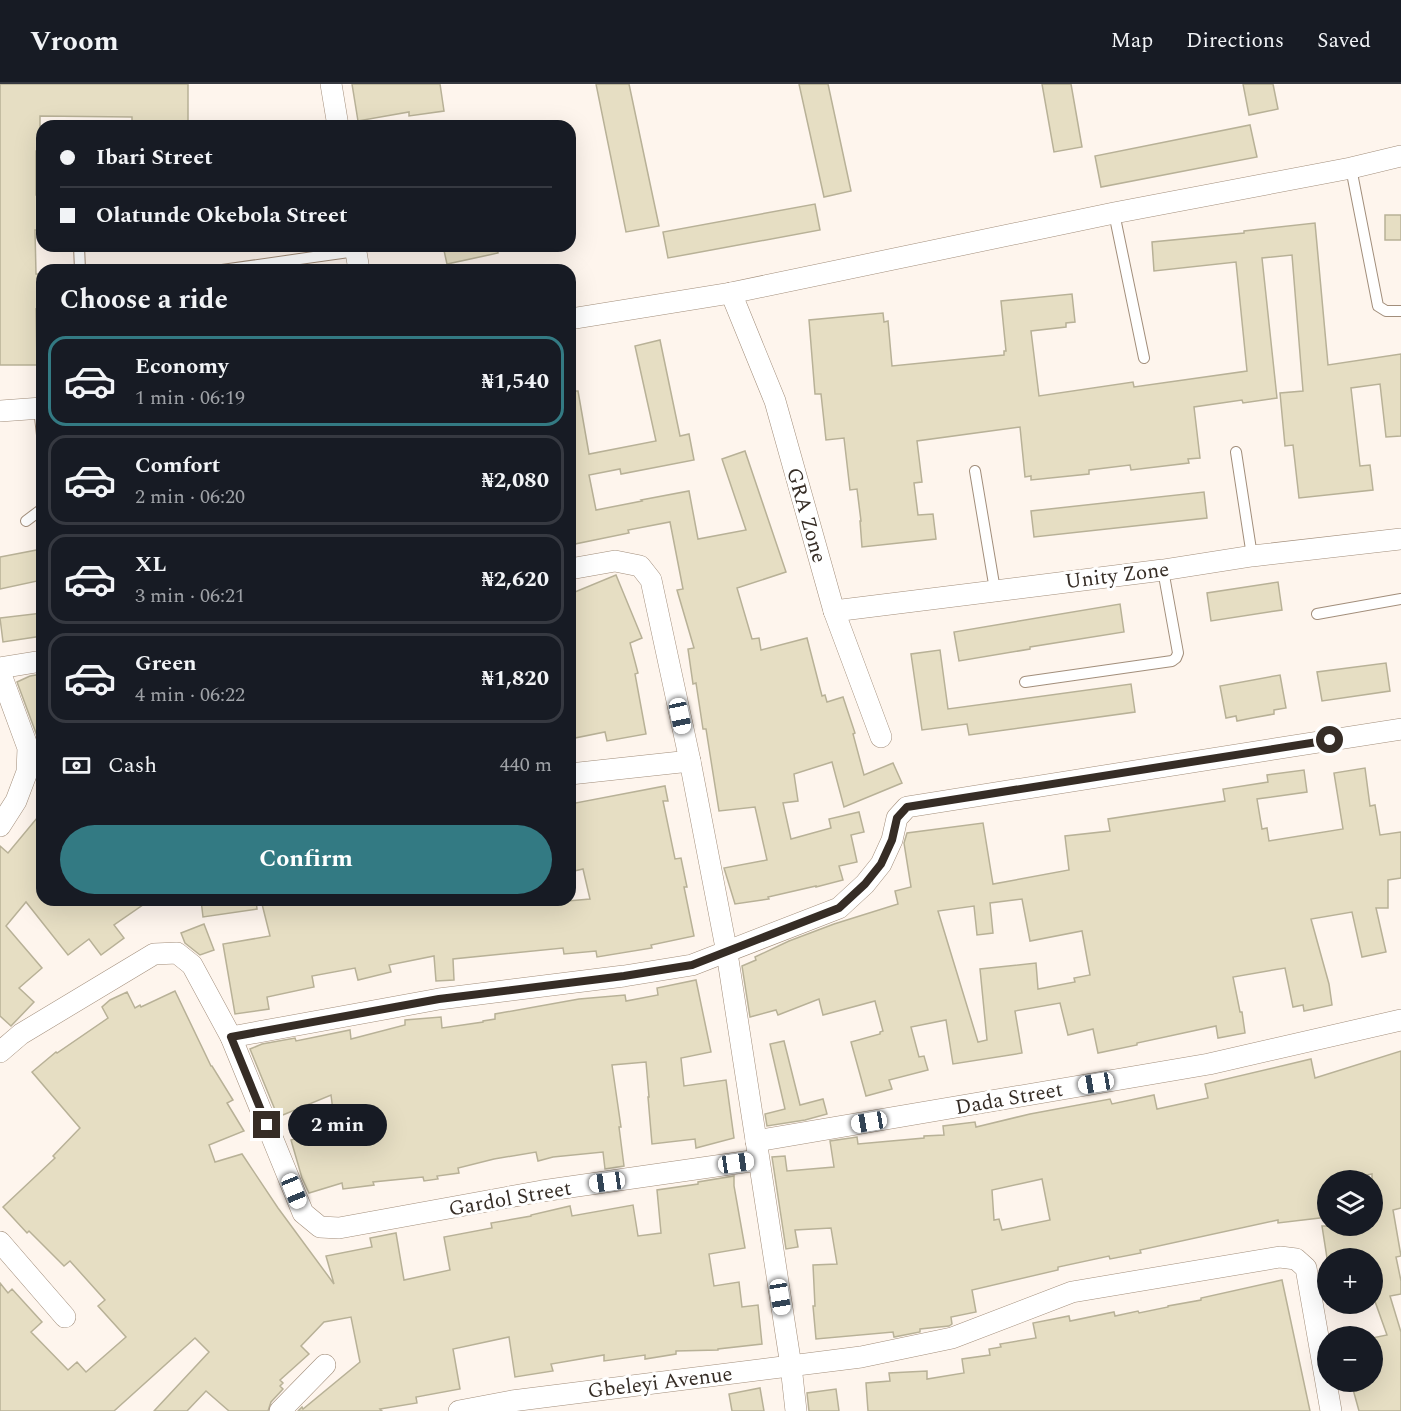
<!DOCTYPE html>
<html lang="en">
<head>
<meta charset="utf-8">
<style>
	:root { --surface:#171b24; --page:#242831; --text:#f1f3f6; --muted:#9ea1a6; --line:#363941; --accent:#337a83 }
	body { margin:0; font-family:Spectral,serif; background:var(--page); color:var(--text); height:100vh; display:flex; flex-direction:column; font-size:22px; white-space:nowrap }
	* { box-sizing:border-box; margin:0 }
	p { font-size:20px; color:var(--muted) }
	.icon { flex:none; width:33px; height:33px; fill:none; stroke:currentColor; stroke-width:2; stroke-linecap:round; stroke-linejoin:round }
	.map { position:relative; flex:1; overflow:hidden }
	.details { position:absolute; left:36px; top:180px; width:540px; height:642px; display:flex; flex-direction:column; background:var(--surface); border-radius:18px; box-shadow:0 6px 24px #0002 }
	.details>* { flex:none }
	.hud { position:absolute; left:36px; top:36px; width:540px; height:132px; border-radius:18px; box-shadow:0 6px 24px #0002; display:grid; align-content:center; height:132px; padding:0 24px; background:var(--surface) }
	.fabs { position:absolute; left:1317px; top:1086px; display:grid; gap:12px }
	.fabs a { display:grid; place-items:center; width:66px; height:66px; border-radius:50%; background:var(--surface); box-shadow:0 6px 24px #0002; font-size:30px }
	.end { position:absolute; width:27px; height:27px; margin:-14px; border:8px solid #362d26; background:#fff; box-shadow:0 0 0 3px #fff }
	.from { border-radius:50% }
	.bubble { position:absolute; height:42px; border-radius:21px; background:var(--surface); box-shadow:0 6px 24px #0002; font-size:20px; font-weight:700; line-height:42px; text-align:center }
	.car { position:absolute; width:18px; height:36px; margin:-18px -9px; border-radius:8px; box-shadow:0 0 4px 2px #0007; background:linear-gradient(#fff 24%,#345 0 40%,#fff 0 76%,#345 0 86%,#fff 0) }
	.hud b { display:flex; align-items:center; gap:21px; height:57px; font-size:22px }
	.hud b+b { border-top:2px solid var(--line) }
	.hud i { width:15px; height:15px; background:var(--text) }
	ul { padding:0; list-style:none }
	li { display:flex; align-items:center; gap:18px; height:90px; margin:0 12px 9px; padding:0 12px; border:3px solid var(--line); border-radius:18px }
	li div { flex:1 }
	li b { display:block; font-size:22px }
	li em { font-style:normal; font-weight:700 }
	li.current { border-color:var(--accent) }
	li>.icon { width:54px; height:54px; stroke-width:1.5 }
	h2 { padding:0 24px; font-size:27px; line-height:72px }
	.pay { display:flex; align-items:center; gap:15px; height:66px; padding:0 24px; font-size:22px }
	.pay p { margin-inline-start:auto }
	.primary-button { display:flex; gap:12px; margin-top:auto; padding:12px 24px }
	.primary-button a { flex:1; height:69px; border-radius:36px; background:var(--accent); color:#fff; font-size:24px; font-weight:700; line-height:69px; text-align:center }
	header { display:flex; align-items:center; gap:36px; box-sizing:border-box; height:84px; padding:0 30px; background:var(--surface); border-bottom:2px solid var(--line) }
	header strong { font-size:28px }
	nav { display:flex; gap:33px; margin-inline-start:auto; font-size:21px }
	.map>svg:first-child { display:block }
	.building { fill:#e6dec3; stroke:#b8b197; stroke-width:1.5; fill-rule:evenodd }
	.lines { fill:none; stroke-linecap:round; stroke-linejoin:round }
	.service-casing { stroke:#a28e7b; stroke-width:12 }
	.minor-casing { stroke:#a28e7b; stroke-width:22 }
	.service { stroke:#fff; stroke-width:10 }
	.minor { stroke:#fff; stroke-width:21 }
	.route { stroke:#362d26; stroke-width:8 }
	.labels { text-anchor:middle; stroke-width:6; stroke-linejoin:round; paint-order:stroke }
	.street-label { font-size:21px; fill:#362d26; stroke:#fff }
</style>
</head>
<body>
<header>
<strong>Vroom</strong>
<nav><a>Map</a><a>Directions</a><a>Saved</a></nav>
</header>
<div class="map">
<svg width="1401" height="1327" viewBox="0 0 1401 1327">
	<rect width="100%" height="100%" fill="#fef5ed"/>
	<g class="building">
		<path d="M 0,0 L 188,0 L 188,42 L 132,42 L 132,33 L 40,32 L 40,67 L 36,67 L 36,111 L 39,111 L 40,146 L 35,146 L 36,190 L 41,190 L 41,226 L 36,225 L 37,281 L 0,281 Z"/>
		<path d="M 352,0 L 440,0 L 444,27 L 409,32 L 409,28 L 358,37 Z"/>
		<path d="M 596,0 L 629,0 L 659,142 L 626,148 Z"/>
		<path d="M 799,0 L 828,0 L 851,107 L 824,113 Z"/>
		<path d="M 1042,0 L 1071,0 L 1082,63 L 1054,68 Z"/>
		<path d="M 1243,0 L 1273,0 L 1278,25 L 1249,31 Z"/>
		<path d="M 1250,41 L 1257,73 L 1101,103 L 1095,72 Z"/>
		<path d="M 815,120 L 820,146 L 668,174 L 663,148 Z"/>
		<rect x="1385" y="131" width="16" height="25"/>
		<path d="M 1315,139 L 1328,281 L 1401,270 L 1401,352 L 1386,353 L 1380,300 L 1351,304 L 1360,382 L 1370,381 L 1373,406 L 1299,414 L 1293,361 L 1285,362 L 1280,309 L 1303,307 L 1292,171 L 1262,174 L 1277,314 L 1243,319 L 1242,316 L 1194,323 L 1200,374 L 1188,375 L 1189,379 L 1131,386 L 1130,381 L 1089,386 L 1089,390 L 1031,396 L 1031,392 L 1025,393 L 1020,343 L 917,357 L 922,398 L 914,399 L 918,431 L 933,430 L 936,455 L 862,463 L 860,437 L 861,437 L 857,405 L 850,406 L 844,354 L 826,356 L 821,310 L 815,310 L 809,236 L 883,229 L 884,238 L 888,237 L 892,282 L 962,275 L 1004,271 L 1004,267 L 1006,267 L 1001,217 L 1072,210 L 1075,238 L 1066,239 L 1066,243 L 1031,247 L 1039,312 L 1133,298 L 1134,303 L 1247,287 L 1236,178 L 1154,187 L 1152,158 L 1244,149 L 1244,147 Z"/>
		<path d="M 443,162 L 497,162 L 498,169 L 447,180 Z"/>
		<path d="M 660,256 L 680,352 L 689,350 L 694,376 L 621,390 L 620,385 L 589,391 L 596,426 L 642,417 L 641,416 L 689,407 L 698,455 L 746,446 L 722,375 L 745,367 L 786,488 L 737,504 L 752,555 L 759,554 L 761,566 L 807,554 L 822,612 L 825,611 L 827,618 L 843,613 L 855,649 L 853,650 L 864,691 L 893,679 L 902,699 L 844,723 L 832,678 L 794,690 L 798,717 L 783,719 L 791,755 L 831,744 L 829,735 L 859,728 L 864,748 L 851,751 L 857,778 L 839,782 L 843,796 L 816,803 L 816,802 L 768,813 L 769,815 L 735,820 L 724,784 L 767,776 L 755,723 L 719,727 L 706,645 L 703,645 L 696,599 L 693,600 L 688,565 L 694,564 L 677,506 L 683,505 L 670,438 L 628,446 L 629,449 L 570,461 L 570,307 L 578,307 L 589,370 L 656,357 L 635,262 Z"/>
		<path d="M 1204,408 L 1207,434 L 1034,453 L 1031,427 Z"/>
		<path d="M 42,465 L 42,496 L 0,505 L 0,473 Z"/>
		<path d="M 616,491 L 642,554 L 630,559 L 638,589 L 635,590 L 646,650 L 607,657 L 605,648 L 570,655 L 570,510 Z"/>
		<path d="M 1278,498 L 1282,526 L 1211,537 L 1207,509 Z"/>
		<path d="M 1120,520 L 1124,548 L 1030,563 L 1030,565 L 959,577 L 954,548 Z"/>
		<path d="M 42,529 L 42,552 L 3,558 L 0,534 Z"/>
		<path d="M 940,566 L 948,625 L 1131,600 L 1135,628 L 969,651 L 967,640 L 922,646 L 911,570 Z"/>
		<path d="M 1386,579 L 1390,607 L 1322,617 L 1317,588 Z"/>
		<path d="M 42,590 L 42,675 L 40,671 L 40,660 L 17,598 L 30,592 Z"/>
		<path d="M 1280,591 L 1286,624 L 1274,626 L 1274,630 L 1252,634 L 1237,637 L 1236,632 L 1226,634 L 1220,602 Z"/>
		<path d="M 1365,684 L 1370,722 L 1375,721 L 1380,751 L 1401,748 L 1401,794 L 1388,796 L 1388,824 L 1376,824 L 1386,868 L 1362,873 L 1352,828 L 1311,835 L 1329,900 L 1332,921 L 1304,927 L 1303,921 L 1293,923 L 1285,884 L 1233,893 L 1240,928 L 1242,928 L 1245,949 L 1218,954 L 1216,942 L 1137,959 L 1137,961 L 1098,969 L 1093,945 L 1068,951 L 1060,919 L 1015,927 L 1022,969 L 953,980 L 946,936 L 911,943 L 919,973 L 924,972 L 928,986 L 889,996 L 892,1005 L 866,1012 L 851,958 L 880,950 L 880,948 L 883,947 L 875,917 L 823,931 L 819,915 L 778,931 L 776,926 L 750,933 L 742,882 L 756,876 L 755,873 L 789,857 L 834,840 L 898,820 L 895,807 L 911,803 L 904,759 L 907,749 L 983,739 L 993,800 L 1069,786 L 1065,752 L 1110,747 L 1108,735 L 1225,717 L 1223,705 L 1268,698 L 1267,691 L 1304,686 L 1307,708 L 1257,715 L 1262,745 L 1267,744 L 1269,757 L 1343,745 L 1334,689 ZM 1022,815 L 1030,857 L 1082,847 L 1090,891 L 1074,894 L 1075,898 L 1038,905 L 1036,879 L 980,885 L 987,956 L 978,958 L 938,827 L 974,822 L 977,851 L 993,849 L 990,819 Z"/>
		<path d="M 665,702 L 668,717 L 663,717 L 675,775 L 681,774 L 687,803 L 684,803 L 694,852 L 651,861 L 652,864 L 597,873 L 596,867 L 564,870 L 563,864 L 453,875 L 454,896 L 436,897 L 434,872 L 389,881 L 391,888 L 358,896 L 355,884 L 312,892 L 314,903 L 267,913 L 269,925 L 235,930 L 223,860 L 270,852 L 261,816 L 556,816 L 556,818 L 590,815 L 583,785 L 570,788 L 570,720 Z"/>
		<path d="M 42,728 L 42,816 L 150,816 L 114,841 L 124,854 L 101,871 L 89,855 L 68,871 L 26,818 L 6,842 L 42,884 L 19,904 L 34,918 L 11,942 L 0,932 L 0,762 L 8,769 Z"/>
		<path d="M 201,816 L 256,816 L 257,825 L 203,833 Z"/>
		<path d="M 204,840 L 214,866 L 200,871 L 185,859 L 181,849 Z"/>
		<path d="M 696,896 L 711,968 L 681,974 L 684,1002 L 726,996 L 734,1054 L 696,1064 L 695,1055 L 652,1060 L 648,1013 L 649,1013 L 646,978 L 612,981 L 621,1043 L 619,1043 L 624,1082 L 605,1085 L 603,1068 L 553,1073 L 538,1077 L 536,1068 L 494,1075 L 458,1084 L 459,1089 L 437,1092 L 438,1095 L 424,1097 L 423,1093 L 373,1098 L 374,1101 L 343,1105 L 342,1099 L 309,1109 L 302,1094 L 291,1056 L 335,1043 L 331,1011 L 278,1033 L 250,965 L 262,960 L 295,954 L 296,957 L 350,946 L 351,955 L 405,941 L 405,936 L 441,933 L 442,944 L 483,938 L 483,937 L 495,935 L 495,930 L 579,915 L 625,911 L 626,917 L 658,911 L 657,904 Z"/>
		<path d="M 175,907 L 211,982 L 212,982 L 233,1016 L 227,1019 L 244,1047 L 209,1061 L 215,1078 L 242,1070 L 278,1124 L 334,1200 L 326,1172 L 372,1163 L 370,1154 L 396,1149 L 404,1196 L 450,1186 L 444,1153 L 492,1144 L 491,1139 L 531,1132 L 531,1131 L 570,1122 L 572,1132 L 633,1121 L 638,1152 L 661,1149 L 657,1106 L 698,1100 L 698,1098 L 734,1092 L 734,1102 L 745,1164 L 709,1170 L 714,1202 L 739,1198 L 742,1223 L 758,1221 L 762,1260 L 718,1265 L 718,1266 L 676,1267 L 676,1270 L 645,1275 L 645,1271 L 604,1277 L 604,1271 L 551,1280 L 553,1287 L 515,1293 L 509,1253 L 453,1265 L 460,1305 L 416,1313 L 417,1319 L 380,1325 L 382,1327 L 298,1327 L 302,1323 L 303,1325 L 360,1278 L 351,1233 L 324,1238 L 301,1262 L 309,1270 L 280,1296 L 283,1299 L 280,1302 L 283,1305 L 271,1318 L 268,1327 L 229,1327 L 206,1307 L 187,1327 L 154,1327 L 209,1268 L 195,1254 L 114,1327 L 0,1327 L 0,1199 L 8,1209 L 12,1205 L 42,1238 L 31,1248 L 68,1286 L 77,1278 L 86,1288 L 126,1253 L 98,1222 L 105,1216 L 70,1177 L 64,1182 L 29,1147 L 27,1149 L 3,1123 L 55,1074 L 53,1072 L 80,1044 L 32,988 L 56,968 L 57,969 L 108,934 L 102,923 L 110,916 L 127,908 L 135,924 L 140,921 L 141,923 Z"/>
		<path d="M 784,957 L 800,1021 L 823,1015 L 827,1030 L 805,1036 L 767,1042 L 765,1030 L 785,1025 L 770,960 Z"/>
		<path d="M 1401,967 L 1401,1124 L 1393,1126 L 1401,1172 L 1396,1173 L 1401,1197 L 1401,1210 L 1390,1212 L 1401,1248 L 1401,1327 L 1359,1327 L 1351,1298 L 1372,1298 L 1372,1254 L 1387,1251 L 1372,1209 L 1372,1174 L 1327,1174 L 1322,1142 L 1372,1142 L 1372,1090 L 1342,1096 L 1328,1096 L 1328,1133 L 1278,1139 L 1278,1136 L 1140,1166 L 1141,1169 L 1110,1175 L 1109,1172 L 1058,1183 L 1058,1186 L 972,1206 L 976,1228 L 951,1233 L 952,1240 L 949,1242 L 920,1245 L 920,1248 L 894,1253 L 893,1248 L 816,1255 L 813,1222 L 815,1222 L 813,1181 L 837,1180 L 831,1144 L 795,1146 L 798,1163 L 786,1165 L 772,1073 L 785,1072 L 787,1087 L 834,1083 L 830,1057 L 857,1053 L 858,1060 L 924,1054 L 924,1052 L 944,1051 L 943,1042 L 975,1038 L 976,1043 L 1030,1030 L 1110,1015 L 1112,1020 L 1154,1011 L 1157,1025 L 1208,1014 L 1205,1000 L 1311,975 L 1315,994 ZM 1042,1095 L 1050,1136 L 1002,1146 L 999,1135 L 994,1136 L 992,1106 Z"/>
		<path d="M 1282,1196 L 1310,1327 L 868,1327 L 866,1299 L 890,1297 L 889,1289 L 927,1287 L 927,1295 L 964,1289 L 962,1275 L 990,1271 L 989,1265 L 1001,1263 L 1000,1260 L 1036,1254 L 1033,1239 L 1069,1232 L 1070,1237 L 1114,1228 L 1115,1232 L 1138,1227 L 1139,1229 L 1168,1223 L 1168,1222 L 1201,1216 L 1201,1214 Z"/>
		<path d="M 760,1304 L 764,1327 L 732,1327 L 729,1310 Z"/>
		<path d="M 836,1305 L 839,1327 L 809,1327 L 807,1309 Z"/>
	</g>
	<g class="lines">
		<g class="service-casing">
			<g id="service">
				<path d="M 1351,84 L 1378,222 L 1386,227 L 1401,227"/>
				<path d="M 1114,129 L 1144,274"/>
				<path d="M 79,162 L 80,186"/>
				<path d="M 222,186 L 356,167"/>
				<path d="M 39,324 L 42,351"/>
				<path d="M 1236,368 L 1252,472"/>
				<path d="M 975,387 L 995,506"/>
				<path d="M 26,437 L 42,425"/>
				<path d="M 1317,530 L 1401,515"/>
				<path d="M 1025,598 L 1172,577 L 1176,574 L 1178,569 L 1163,486"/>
			</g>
		</g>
		<g class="minor-casing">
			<g id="minor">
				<path d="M 331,0 L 338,42"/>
				<path d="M 355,162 L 359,186"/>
				<path d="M 731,209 L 775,317 L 834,527 L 881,653"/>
				<path d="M 570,235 L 731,209 L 1114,129 L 1351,84 L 1401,72"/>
				<path d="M 0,327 L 42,324"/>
				<path d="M 570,485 L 615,477 L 640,482 L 651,496 L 690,677 L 727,869 L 791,1282 L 796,1327"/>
				<path d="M 834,527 L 1163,486 L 1252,472 L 1401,455"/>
				<path d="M 0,584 L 42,577"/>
				<path d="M 0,588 L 28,664 L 27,688 L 16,717 L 0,742"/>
				<path d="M 570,690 L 690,677"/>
				<path d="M 231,953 L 439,915 L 624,892 L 692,881 L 839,824 L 865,800 L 881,780 L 892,756 L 897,734 L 907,723 L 1401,645"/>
				<path d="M 0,968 L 21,950 L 154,870 L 177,869 L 192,881 L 231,953 L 303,1129 L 320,1143 L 339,1144 L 542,1107 L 758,1076"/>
				<path d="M 756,1057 L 1209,980 L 1401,936"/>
				<path d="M 0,1158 L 65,1233"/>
				<path d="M 280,1327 L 325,1281"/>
				<path d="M 459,1327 L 512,1317 L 861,1273 L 952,1254 L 1072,1208 L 1280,1173 L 1296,1175 L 1306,1184 L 1331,1327"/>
			</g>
		</g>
		<use href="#service" class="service"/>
		<use href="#minor" class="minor"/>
	</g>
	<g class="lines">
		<path class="route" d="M 267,1041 L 231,953 L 439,915 L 624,892 L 692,881 L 839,824 L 865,800 L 881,780 L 892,756 L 897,734 L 907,723 L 1330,656"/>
	</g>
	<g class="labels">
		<g class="street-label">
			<text transform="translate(807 431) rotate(74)" y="7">GRA Zone</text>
			<text transform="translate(1117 491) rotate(-7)" y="7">Unity Zone</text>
			<text transform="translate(1009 1014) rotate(-10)" y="7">Dada Street</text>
			<text transform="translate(510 1114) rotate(-10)" y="7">Gardol Street</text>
			<text transform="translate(660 1298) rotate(-7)" y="7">Gbeleyi Avenue</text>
		</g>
	</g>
</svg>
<div class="fabs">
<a><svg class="icon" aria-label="layers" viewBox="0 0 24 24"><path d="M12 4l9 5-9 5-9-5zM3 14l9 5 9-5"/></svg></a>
<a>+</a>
<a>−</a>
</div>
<i class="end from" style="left:1330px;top:656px"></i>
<i class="end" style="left:267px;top:1041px"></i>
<div class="bubble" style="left:288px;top:1020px;width:99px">2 min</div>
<i class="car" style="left:680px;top:632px;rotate:168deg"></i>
<i class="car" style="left:1096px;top:999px;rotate:260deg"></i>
<i class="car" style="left:869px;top:1038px;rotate:260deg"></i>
<i class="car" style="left:736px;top:1079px;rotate:82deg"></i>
<i class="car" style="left:607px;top:1098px;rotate:262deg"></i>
<i class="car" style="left:294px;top:1107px;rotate:158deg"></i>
<i class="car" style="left:780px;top:1213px;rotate:171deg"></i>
<div class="hud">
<b><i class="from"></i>Ibari Street</b>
<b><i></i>Olatunde Okebola Street</b>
</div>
<section class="details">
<h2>Choose a ride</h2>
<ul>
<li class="current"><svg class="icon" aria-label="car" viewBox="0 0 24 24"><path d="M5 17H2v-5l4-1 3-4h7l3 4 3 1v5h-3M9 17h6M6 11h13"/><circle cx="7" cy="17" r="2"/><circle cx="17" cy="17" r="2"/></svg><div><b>Economy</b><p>1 min · 06:19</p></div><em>₦1,540</em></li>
<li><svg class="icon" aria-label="car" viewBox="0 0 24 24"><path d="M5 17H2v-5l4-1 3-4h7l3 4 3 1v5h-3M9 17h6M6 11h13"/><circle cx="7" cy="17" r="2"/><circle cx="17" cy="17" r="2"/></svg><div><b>Comfort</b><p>2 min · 06:20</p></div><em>₦2,080</em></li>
<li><svg class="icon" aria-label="car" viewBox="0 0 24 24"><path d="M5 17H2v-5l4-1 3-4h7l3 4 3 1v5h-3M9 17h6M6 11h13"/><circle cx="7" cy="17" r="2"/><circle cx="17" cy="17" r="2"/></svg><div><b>XL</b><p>3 min · 06:21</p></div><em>₦2,620</em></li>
<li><svg class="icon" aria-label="car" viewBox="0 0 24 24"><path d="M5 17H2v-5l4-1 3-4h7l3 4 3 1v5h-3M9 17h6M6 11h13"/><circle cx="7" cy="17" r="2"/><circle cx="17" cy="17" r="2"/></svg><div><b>Green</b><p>4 min · 06:22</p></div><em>₦1,820</em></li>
</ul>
<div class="pay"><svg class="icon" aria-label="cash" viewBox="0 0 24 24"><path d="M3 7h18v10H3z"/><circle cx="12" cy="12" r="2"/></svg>Cash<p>440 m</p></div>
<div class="primary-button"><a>Confirm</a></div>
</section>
</div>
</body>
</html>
